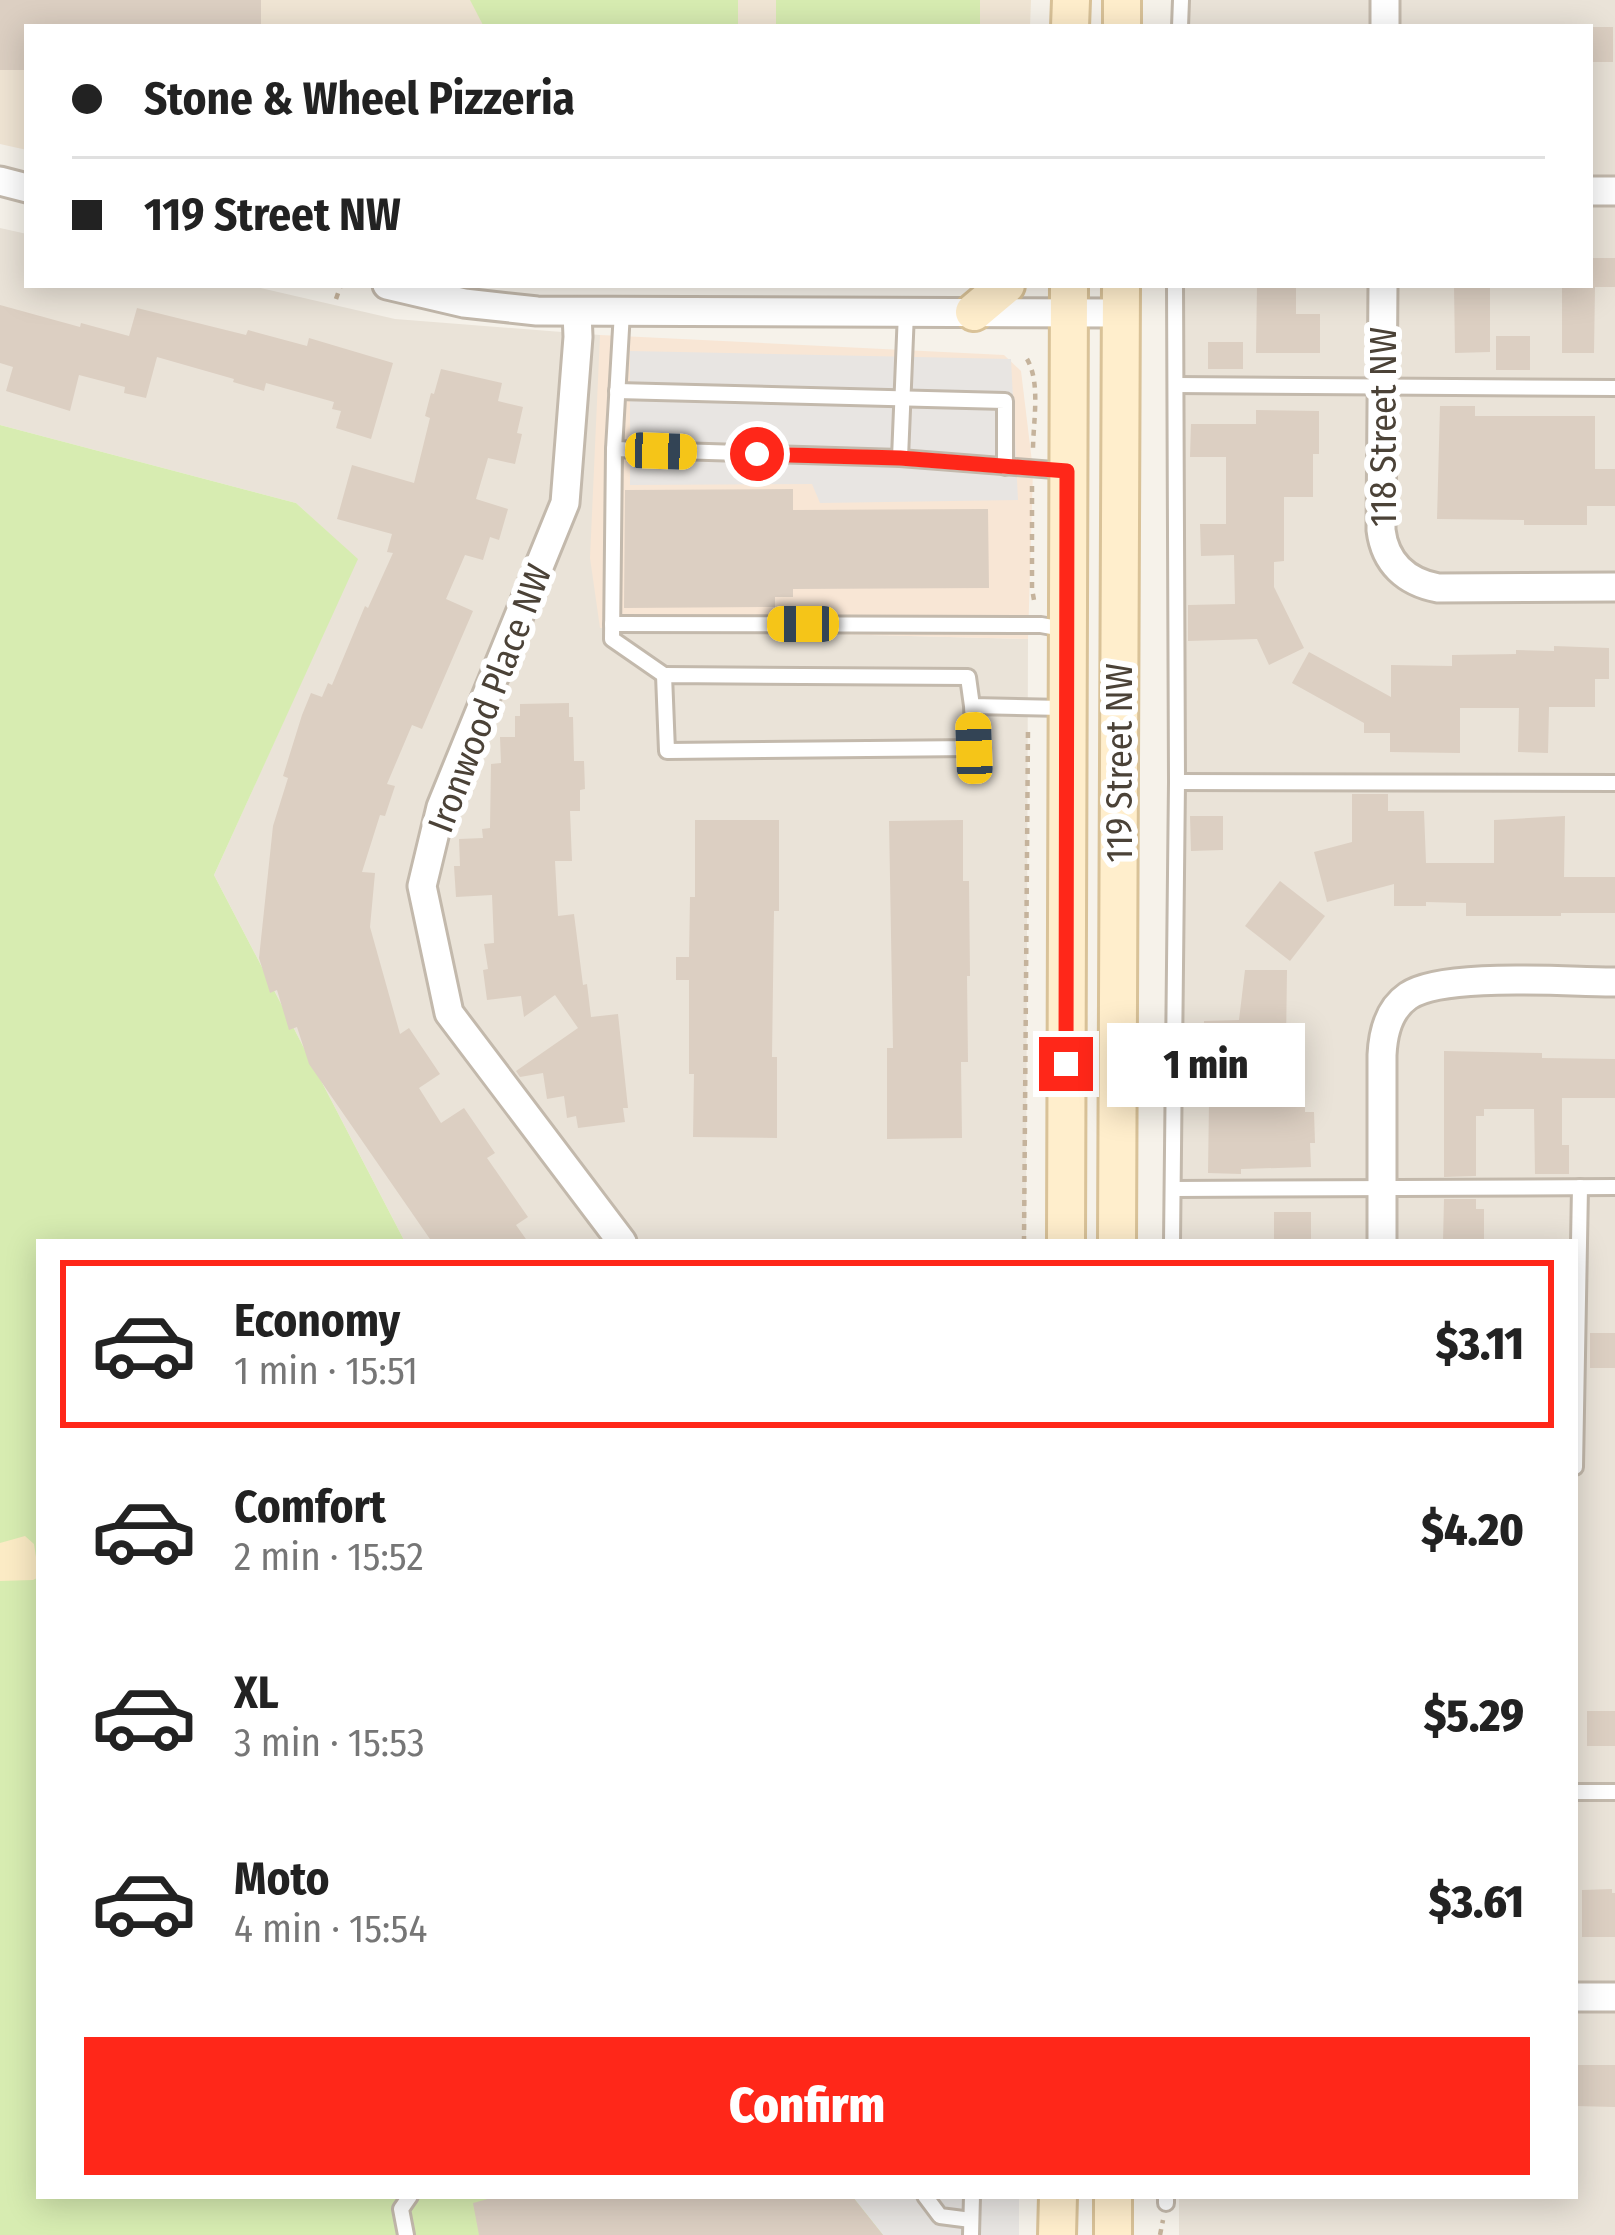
<!DOCTYPE html>
<html lang="en">
<head>
<meta charset="utf-8">
<style>
	:root { --surface:#fff; --page:#f2f2f2; --text:#222; --muted:#767676; --line:#e0e0e0; --accent:#ff2719 }
	body { margin:0; font-family:"Fira Sans Condensed",sans-serif; background:var(--page); color:var(--text); height:100vh; display:flex; flex-direction:column; font-size:45px; white-space:nowrap }
	* { box-sizing:border-box; margin:0 }
	p { font-size:39px; color:var(--muted) }
	.icon { flex:none; width:66px; height:66px; fill:none; stroke:currentColor; stroke-width:2; stroke-linecap:round; stroke-linejoin:round }
	.map { position:relative; flex:1; overflow:hidden }
	.sheet { position:absolute; left:36px; top:1239px; width:1542px; height:960px; display:flex; flex-direction:column; background:var(--surface); border-radius:0px; box-shadow:0 6px 30px #0003 }
	.sheet>* { flex:none }
	.hud { position:absolute; left:24px; top:24px; width:1569px; height:264px; border-radius:0px; box-shadow:0 6px 30px #0003; display:grid; align-content:center; height:264px; padding:0 48px; background:var(--surface) }
	.end { position:absolute; width:54px; height:54px; margin:-27px; border:15px solid #ff2719; background:#fff; box-shadow:0 0 0 6px #fff }
	.from { border-radius:50% }
	.bubble { position:absolute; height:84px; border-radius:0px; background:var(--surface); box-shadow:0 6px 30px #0003; font-size:39px; font-weight:800; line-height:84px; text-align:center }
	.car { position:absolute; width:36px; height:72px; margin:-36px -18px; border-radius:15px; box-shadow:0 0 9px 3px #0007; background:linear-gradient(#f5c518 24%,#345 0 40%,#f5c518 0 76%,#345 0 86%,#f5c518 0) }
	.hud b { display:flex; align-items:center; gap:42px; height:114px; font-size:45px }
	.hud b+b { border-top:3px solid var(--line) }
	.hud i { width:30px; height:30px; background:var(--text) }
	ul { padding:21px 0 0; list-style:none }
	li { display:flex; align-items:center; gap:36px; height:168px; margin:0 24px 18px; padding:0 24px; border:6px solid transparent; border-radius:0px }
	li div { flex:1 }
	li b { display:block; font-size:45px }
	li em { font-style:normal; font-weight:800 }
	li.on { border-color:var(--accent) }
	li>.icon { width:108px; height:108px; stroke-width:1.5 }
	.primary-button { display:flex; gap:24px; margin-top:auto; padding:24px 48px }
	.primary-button a { flex:1; height:138px; border-radius:0px; background:var(--accent); color:#fff; font-size:48px; font-weight:800; line-height:138px; text-align:center }
	.map>svg:first-child { display:block }
	.residential { fill:#eae3d8 }
	.commercial { fill:#f8e6d5 }
	.education { fill:#f0e5d4 }
	.green { fill:#d7ecb1 }
	.sand { fill:#fbebc5 }
	.parking { fill:#e8e5e2 }
	.building { fill:#dccfc2 }
	.lines { fill:none; stroke-linecap:round; stroke-linejoin:round }
	.lane-casing { stroke:#c3b9ac; stroke-width:20 }
	.street-casing { stroke:#c3b9ac; stroke-width:33 }
	.secondary-casing { stroke:#d9c298; stroke-width:42 }
	.path { stroke:#c5b39c; stroke-width:4.5; stroke-dasharray:6 6; stroke-linecap:butt }
	.lane { stroke:#fff; stroke-width:14 }
	.street { stroke:#fff; stroke-width:27 }
	.secondary { stroke:#fec; stroke-width:36 }
	.route { stroke:#ff2719; stroke-width:15 }
	.labels { text-anchor:middle; stroke-width:12; stroke-linejoin:round; paint-order:stroke }
	.street-label { font-size:36px; fill:#4b4237; stroke:#fff }
</style>
</head>
<body>
<div class="map">
<svg width="1615" height="2235" viewBox="0 0 1615 2235">
	<rect width="100%" height="100%" fill="#f6f2ea"/>
	<g class="residential">
		<path d="M 1177,0 L 1615,0 L 1615,2235 L 1179,2235 L 1179,2196 L 1575,2196 L 1575,1242 L 1178,1242 L 1177,285 L 1590,285 L 1590,27 L 1177,27 Z"/>
		<path d="M 0,228 L 27,234 L 27,285 L 247,285 L 395,319 L 600,335 L 601,628 L 1028,639 L 1026,1242 L 405,1242 L 214,875 L 357,559 L 296,503 L 0,425 Z"/>
	</g>
	<path class="commercial" d="M 600,335 L 1004,355 L 1021,371 L 1033,470 L 1028,639 L 600,628 L 590,558 Z"/>
	<path class="education" d="M 0,0 L 1031,0 L 1030,27 L 27,27 L 27,150 L 0,144 Z"/>
	<g class="green">
		<path d="M 470,0 L 738,0 L 738,27 L 484,27 Z"/>
		<rect x="776" y="0" width="204" height="27"/>
		<path d="M 0,425 L 296,503 L 358,559 L 214,875 L 405,1242 L 39,1242 L 39,2196 L 1019,2196 L 1019,2235 L 0,2235 Z"/>
	</g>
	<path class="sand" d="M 25,1536 L 34,1544 L 39,1577 L 33,1580 L 0,1581 L 0,1543 Z"/>
	<g class="parking">
		<path d="M 630,351 L 1011,359 L 1018,500 L 820,503 L 812,484 L 630,485 Z"/>
		<path d="M 852,2196 L 1019,2196 L 1019,2235 L 883,2235 Z"/>
	</g>
	<g class="building">
		<path d="M 0,0 L 261,0 L 261,27 L 27,27 L 27,70 L 0,70 Z"/>
		<rect x="1590" y="27" width="23" height="35"/>
		<path d="M 1590,258 L 1615,258 L 1615,287 L 1595,287 L 1594,353 L 1562,353 L 1562,285 L 1590,285 Z"/>
		<path d="M 1257,285 L 1296,285 L 1296,314 L 1320,314 L 1320,353 L 1256,353 Z"/>
		<path d="M 1454,285 L 1490,285 L 1490,352 L 1455,353 Z"/>
		<path d="M 0,305 L 80,327 L 81,323 L 129,336 L 137,308 L 246,335 L 248,330 L 307,346 L 309,338 L 393,363 L 371,439 L 336,428 L 341,411 L 332,409 L 334,402 L 266,383 L 264,391 L 233,382 L 234,379 L 157,357 L 146,398 L 124,393 L 125,387 L 79,375 L 70,411 L 6,391 L 13,367 L 0,363 Z"/>
		<rect x="1496" y="336" width="34" height="34"/>
		<rect x="1208" y="342" width="35" height="27"/>
		<path d="M 441,369 L 502,383 L 498,401 L 523,407 L 517,433 L 522,434 L 515,464 L 488,458 L 476,499 L 508,509 L 499,540 L 490,537 L 483,560 L 465,555 L 446,599 L 473,611 L 422,729 L 412,725 L 387,784 L 395,786 L 385,816 L 380,815 L 362,872 L 375,873 L 370,927 L 400,1034 L 409,1028 L 440,1074 L 419,1088 L 441,1123 L 464,1108 L 495,1153 L 487,1158 L 528,1217 L 516,1225 L 528,1242 L 432,1242 L 309,1064 L 297,1027 L 289,1030 L 277,990 L 270,993 L 259,958 L 273,826 L 288,778 L 283,776 L 302,715 L 311,693 L 322,697 L 328,683 L 332,685 L 365,606 L 368,608 L 393,553 L 387,552 L 392,534 L 337,519 L 352,465 L 414,483 L 430,418 L 425,416 L 431,393 L 434,394 Z"/>
		<path d="M 1440,406 L 1475,406 L 1475,416 L 1595,416 L 1595,469 L 1615,469 L 1615,506 L 1587,506 L 1587,525 L 1524,525 L 1524,520 L 1437,519 Z"/>
		<path d="M 1256,410 L 1319,411 L 1319,454 L 1313,454 L 1313,497 L 1284,497 L 1284,561 L 1274,562 L 1274,587 L 1304,648 L 1269,665 L 1257,639 L 1188,641 L 1188,605 L 1235,604 L 1234,555 L 1201,556 L 1200,524 L 1226,524 L 1226,457 L 1190,457 L 1191,424 L 1256,424 Z"/>
		<path d="M 793,489 L 793,510 L 988,509 L 989,588 L 793,589 L 793,597 L 775,597 L 775,607 L 624,608 L 625,490 Z"/>
		<path d="M 1554,646 L 1609,648 L 1609,679 L 1595,679 L 1595,707 L 1549,707 L 1548,753 L 1518,752 L 1519,708 L 1460,708 L 1460,753 L 1390,752 L 1390,733 L 1364,733 L 1364,723 L 1292,683 L 1309,652 L 1391,697 L 1391,665 L 1452,666 L 1452,655 L 1516,654 L 1516,650 L 1554,651 Z"/>
		<path d="M 569,703 L 569,717 L 573,717 L 574,761 L 584,761 L 585,789 L 580,790 L 580,811 L 570,811 L 572,861 L 555,861 L 558,916 L 574,914 L 583,985 L 587,984 L 591,1017 L 618,1014 L 628,1108 L 623,1108 L 625,1122 L 578,1128 L 576,1116 L 567,1118 L 564,1096 L 547,1099 L 543,1073 L 520,1077 L 516,1071 L 578,1028 L 555,995 L 524,1017 L 521,996 L 487,1000 L 483,970 L 488,969 L 484,944 L 494,943 L 492,895 L 456,897 L 454,866 L 460,866 L 459,839 L 483,838 L 482,829 L 490,828 L 491,764 L 501,763 L 500,737 L 515,737 L 515,716 L 520,716 L 520,704 Z"/>
		<path d="M 1352,794 L 1388,794 L 1388,811 L 1424,811 L 1426,863 L 1494,863 L 1494,820 L 1565,816 L 1564,877 L 1615,877 L 1615,913 L 1561,913 L 1561,916 L 1466,916 L 1466,903 L 1426,902 L 1426,906 L 1394,906 L 1394,884 L 1327,902 L 1314,852 L 1352,842 Z"/>
		<path d="M 1190,816 L 1223,816 L 1223,850 L 1191,851 Z"/>
		<path d="M 695,820 L 779,820 L 779,911 L 774,911 L 772,1057 L 777,1057 L 777,1138 L 693,1137 L 694,1074 L 689,1074 L 689,980 L 676,980 L 676,957 L 689,957 L 690,897 L 695,897 Z"/>
		<path d="M 963,820 L 963,881 L 969,881 L 970,976 L 967,976 L 968,1062 L 961,1062 L 962,1138 L 887,1139 L 887,1048 L 893,1048 L 889,821 Z"/>
		<path d="M 1280,881 L 1325,916 L 1290,961 L 1245,926 Z"/>
		<path d="M 1245,970 L 1287,970 L 1286,1044 L 1305,1045 L 1305,1112 L 1314,1112 L 1315,1143 L 1310,1143 L 1311,1167 L 1241,1169 L 1241,1174 L 1208,1173 L 1209,1102 L 1203,1102 L 1204,1021 L 1239,1020 Z"/>
		<path d="M 1444,1051 L 1542,1053 L 1542,1058 L 1615,1059 L 1615,1098 L 1562,1098 L 1562,1145 L 1569,1145 L 1569,1174 L 1535,1174 L 1534,1109 L 1484,1109 L 1484,1116 L 1476,1116 L 1476,1176 L 1444,1177 Z"/>
		<path d="M 1444,1199 L 1476,1199 L 1476,1209 L 1484,1209 L 1484,1242 L 1443,1242 Z"/>
		<rect x="1274" y="1212" width="37" height="30"/>
		<rect x="1590" y="1333" width="25" height="35"/>
		<rect x="1587" y="1711" width="28" height="35"/>
		<path d="M 1612,1889 L 1612,1893 L 1615,1893 L 1615,1937 L 1582,1937 L 1582,1890 Z"/>
		<path d="M 1575,2065 L 1615,2065 L 1615,2107 L 1575,2106 Z"/>
		<path d="M 499,2196 L 852,2196 L 883,2235 L 479,2235 L 473,2203 Z"/>
	</g>
	<g class="lines">
		<g class="lane-casing">
			<g id="lane">
				<path d="M 1180,27 L 1181,0"/>
				<path d="M 622,312 L 614,449 L 612,639 L 664,675"/>
				<path d="M 1176,385 L 1615,388"/>
				<path d="M 617,391 L 1005,401 L 1005,467"/>
				<path d="M 614,449 L 900,458 L 1067,471"/>
				<path d="M 900,458 L 906,312"/>
				<path d="M 612,624 L 1041,625 L 1063,629"/>
				<path d="M 972,706 L 974,748 L 667,751 L 664,675 L 968,677 L 972,706 L 1063,708"/>
				<path d="M 1177,782 L 1615,783"/>
				<path d="M 1173,1189 L 1615,1187"/>
				<path d="M 1172,1242 L 1177,782 L 1175,285"/>
				<path d="M 1575,1467 L 1580,1187"/>
				<path d="M 1575,1792 L 1615,1792"/>
				<path d="M 925,2196 L 940,2216 L 971,2220"/>
				<path d="M 1166,2203 L 1166,2196"/>
				<path d="M 406,2235 L 401,2209 L 410,2196"/>
				<path d="M 971,2235 L 972,2196"/>
			</g>
		</g>
		<g class="street-casing">
			<g id="street">
				<path d="M 1385,27 L 1385,0"/>
				<path d="M 0,181 L 27,188"/>
				<path d="M 1590,191 L 1615,191"/>
				<path d="M 387,285 L 464,303 L 537,311 L 1120,313"/>
				<path d="M 1383,285 L 1381,530 C 1385,563 1406,582 1438,588 L 1615,587"/>
				<path d="M 577,312 L 578,337 L 565,503 L 441,807 L 422,886 L 449,1013 L 622,1242"/>
				<path d="M 1382,1242 L 1382,1055 C 1383,1034 1389,1009 1408,996 C 1442,972 1568,982 1615,982"/>
				<path d="M 1575,1997 L 1615,1997"/>
			</g>
		</g>
		<g class="secondary-casing">
			<g id="secondary">
				<path d="M 1070,27 L 1071,0"/>
				<path d="M 1122,27 L 1122,0"/>
				<path d="M 974,312 L 1006,285"/>
				<path d="M 1066,1242 L 1069,285"/>
				<path d="M 1117,1242 L 1121,285"/>
				<path d="M 1057,2235 L 1058,2196"/>
				<path d="M 1113,2235 L 1113,2196"/>
			</g>
		</g>
		<g class="path">
			<path d="M 336,299 L 341,285"/>
			<path d="M 1027,359 C 1041,383 1033,422 1033,450"/>
			<path d="M 1032,486 L 1032,589 L 1034,600"/>
			<path d="M 1024,1242 L 1028,726"/>
			<path d="M 1160,2235 L 1163,2220"/>
		</g>
		<use href="#lane" class="lane"/>
		<use href="#street" class="street"/>
		<use href="#secondary" class="secondary"/>
	</g>
	<g class="lines">
		<path class="route" d="M 757,454 L 900,458 L 1067,471 L 1066,1064"/>
	</g>
	<g class="labels">
		<g class="street-label">
			<text transform="translate(1383 427) rotate(-90)" y="13">118 Street NW</text>
			<text transform="translate(489 698) rotate(-69)" y="13">Ironwood Place NW</text>
			<text transform="translate(1119 763) rotate(-90)" y="13">119 Street NW</text>
		</g>
	</g>
</svg>
<i class="end from" style="left:757px;top:454px"></i>
<i class="end" style="left:1066px;top:1064px"></i>
<div class="bubble" style="left:1107px;top:1023px;width:198px">1 min</div>
<i class="car" style="left:661px;top:451px;rotate:92deg"></i>
<i class="car" style="left:803px;top:624px;rotate:270deg"></i>
<i class="car" style="left:974px;top:748px;rotate:358deg"></i>
<div class="hud">
<b><i class="from"></i>Stone &amp; Wheel Pizzeria</b>
<b><i></i>119 Street NW</b>
</div>
<section class="sheet">
<ul>
<li class="on"><svg class="icon" aria-label="car" viewBox="0 0 24 24"><path d="M5 17H2v-5l4-1 3-4h7l3 4 3 1v5h-3M9 17h6M6 11h13"/><circle cx="7" cy="17" r="2"/><circle cx="17" cy="17" r="2"/></svg><div><b>Economy</b><p>1 min · 15:51</p></div><em>$3.11</em></li>
<li><svg class="icon" aria-label="car" viewBox="0 0 24 24"><path d="M5 17H2v-5l4-1 3-4h7l3 4 3 1v5h-3M9 17h6M6 11h13"/><circle cx="7" cy="17" r="2"/><circle cx="17" cy="17" r="2"/></svg><div><b>Comfort</b><p>2 min · 15:52</p></div><em>$4.20</em></li>
<li><svg class="icon" aria-label="car" viewBox="0 0 24 24"><path d="M5 17H2v-5l4-1 3-4h7l3 4 3 1v5h-3M9 17h6M6 11h13"/><circle cx="7" cy="17" r="2"/><circle cx="17" cy="17" r="2"/></svg><div><b>XL</b><p>3 min · 15:53</p></div><em>$5.29</em></li>
<li><svg class="icon" aria-label="car" viewBox="0 0 24 24"><path d="M5 17H2v-5l4-1 3-4h7l3 4 3 1v5h-3M9 17h6M6 11h13"/><circle cx="7" cy="17" r="2"/><circle cx="17" cy="17" r="2"/></svg><div><b>Moto</b><p>4 min · 15:54</p></div><em>$3.61</em></li>
</ul>
<div class="primary-button"><a>Confirm</a></div>
</section>
</div>
</body>
</html>
